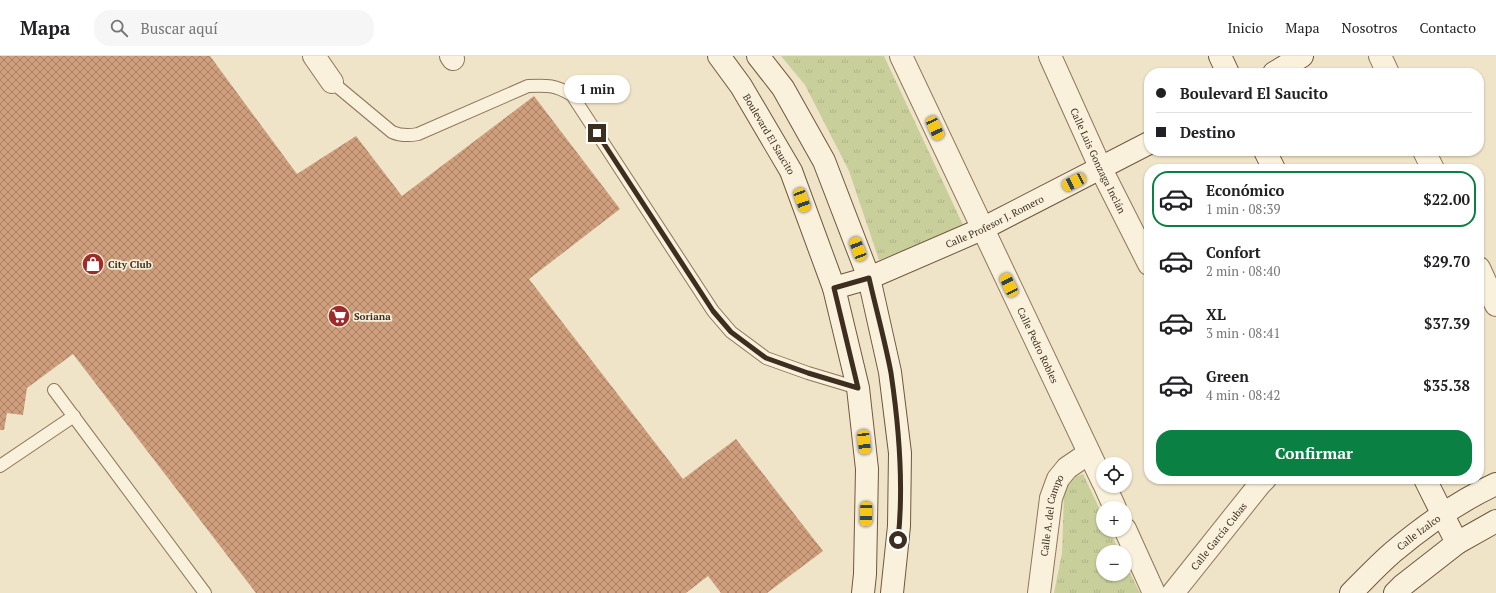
<!DOCTYPE html>
<html lang="es">
<head>
<meta charset="utf-8">
<style>
	:root { --surface:#fff; --page:#f6f6f6; --text:#202124; --muted:#757577; --line:#e0e0e0; --accent:#0b8043 }
	body { margin:0; font-family:"PT Serif",serif; background:var(--page); color:var(--text); height:100vh; display:flex; flex-direction:column; font-size:15px; white-space:nowrap }
	* { box-sizing:border-box; margin:0 }
	p { font-size:13px; color:var(--muted) }
	.icon { flex:none; width:22px; height:22px; fill:none; stroke:currentColor; stroke-width:2; stroke-linecap:round; stroke-linejoin:round }
	.map { position:relative; flex:1; overflow:hidden }
	.side { position:absolute; left:1144px; top:108px; width:340px; height:320px; display:flex; flex-direction:column; background:var(--surface); border-radius:16px; box-shadow:0 1px 3px #0004 }
	.side>* { flex:none }
	.top-card { position:absolute; left:1144px; top:12px; width:340px; height:88px; border-radius:16px; box-shadow:0 1px 3px #0004; display:grid; align-content:center; height:88px; padding:0 12px; background:var(--surface) }
	.buttons { position:absolute; left:1096px; top:401px; display:grid; gap:8px }
	.buttons a { display:grid; place-items:center; width:36px; height:36px; border-radius:50%; background:var(--surface); box-shadow:0 1px 3px #0004; font-size:20px }
	.end { position:absolute; width:18px; height:18px; margin:-9px; border:5px solid #3d2e20; background:#fff; box-shadow:0 0 0 2px #fff }
	.from { border-radius:50% }
	.bubble { position:absolute; height:28px; border-radius:14px; background:var(--surface); box-shadow:0 1px 3px #0004; font-size:13px; font-weight:700; line-height:28px; text-align:center }
	.car { position:absolute; width:12px; height:24px; margin:-12px -6px; border-radius:5px; box-shadow:0 0 3px 1px #0007; background:linear-gradient(#f5c518 24%,#345 0 40%,#f5c518 0 76%,#345 0 86%,#f5c518 0) }
	.top-card b { display:flex; align-items:center; gap:14px; height:38px; font-size:15px }
	.top-card b+b { border-top:1px solid var(--line) }
	.top-card i { width:10px; height:10px; background:var(--text) }
	ul { padding:7px 0 0; list-style:none }
	li { display:flex; align-items:center; gap:12px; height:56px; margin:0 8px 6px; padding:0 4px; border:2px solid transparent; border-radius:16px }
	li div { flex:1 }
	li b { display:block; font-size:15px }
	li em { font-style:normal; font-weight:700 }
	li.on { border-color:var(--accent) }
	li>.icon { width:36px; height:36px; stroke-width:1.5 }
	.primary-button { display:flex; gap:8px; margin-top:auto; padding:8px 12px }
	.primary-button a { flex:1; height:46px; border-radius:16px; background:var(--accent); color:#fff; font-size:16px; font-weight:700; line-height:46px; text-align:center }
	header { display:flex; align-items:center; gap:24px; box-sizing:border-box; height:56px; padding:0 20px; background:var(--surface); border-bottom:1px solid var(--line) }
	header strong { font-size:19px }
	nav { display:flex; gap:22px; margin-inline-start:auto; font-size:14px }
	.search { width:280px; height:36px; background:var(--page); display:flex; align-items:center; gap:10px; box-sizing:border-box; padding:0 14px; border-radius:16px; color:var(--muted); font-size:15px }
	.map>svg:first-child { display:block }
	.park { fill:url(#park-tufts) }
	.building { fill:url(#building-cross-hatch) }
	.lines { fill:none; stroke-linecap:round; stroke-linejoin:round }
	.lane-casing { stroke:#8d765c; stroke-width:14 }
	.street-casing { stroke:#8d765c; stroke-width:24 }
	.secondary-casing { stroke:#6f573f; stroke-width:24 }
	.lane { stroke:#faf1dc; stroke-width:12 }
	.street { stroke:#faf1dc; stroke-width:22 }
	.secondary { stroke:#faf1dc; stroke-width:22 }
	.route { stroke:#3d2e20; stroke-width:5 }
	.labels { text-anchor:middle; stroke-width:3.5; stroke-linejoin:round; paint-order:stroke }
	.street-label { font-size:10px; fill:#3d2e20; stroke:#f7eed8 }
	.poi-label { font-size:10px; font-weight:bold; fill:#3d2e20; stroke:#f7eed8; text-anchor:start }
</style>
</head>
<body>
<header>
<strong>Mapa</strong>
<div class="search"><svg class="icon" aria-label="search" viewBox="0 0 24 24"><circle cx="10" cy="10" r="6"/><path d="M15 15l6 6"/></svg>Buscar aquí</div>
<nav><a>Inicio</a><a>Mapa</a><a>Nosotros</a><a>Contacto</a></nav>
</header>
<div class="map">
<svg width="1496" height="537" viewBox="0 0 1496 537">
	<defs>
		<pattern id="park-tufts" width="24" height="20" patternUnits="userSpaceOnUse"><rect width="24" height="20" fill="#c9cf9b"/><path d="M3 7l-1-3M5 7V3M7 7l1-3M15 17l-1-3M17 17v-4M19 17l1-3" fill="none" stroke="#aeb285"/></pattern>
		<pattern id="building-cross-hatch" width="8" height="8" patternUnits="userSpaceOnUse"><rect width="8" height="8" fill="#cf9f7d"/><path d="M0 0l8 8M0 8l8-8" fill="none" stroke="#a98266"/></pattern>
	</defs>
	<rect width="100%" height="100%" fill="#f0e4c8"/>
	<g class="park">
		<path d="M 781,0 L 884,0 L 964,171 L 879,204 L 849,115 L 805,29 Z"/>
		<path d="M 1083,418 L 1103,460 L 1103,474 L 1109,474 L 1120,496 L 1103,496 L 1103,518 L 1125,518 L 1125,507 L 1140,537 L 1054,537 L 1062,497 L 1064,439 L 1070,423 Z"/>
	</g>
	<path class="building" d="M 0,0 L 210,0 L 297,118 L 356,80 L 402,140 L 534,40 L 620,153 L 529,223 L 683,423 L 736,383 L 823,495 L 767,537 L 721,537 L 708,520 L 686,537 L 256,537 L 73,298 L 27,332 L 23,359 L 7,357 L 4,374 L 0,374 Z"/>
	<g class="lines">
		<g class="lane-casing">
			<g id="lane">
				<path d="M 332,26 L 392,76 C 401,80 408,80 418,78 L 528,30 C 548,29 555,29 572,39 L 713,255 L 731,276 L 766,302 L 808,317 L 858,332"/>
				<path d="M 54,334 L 205,537"/>
				<path d="M 0,410 L 74,360"/>
			</g>
		</g>
		<g class="street-casing">
			<g id="street">
				<path d="M 314,0 L 332,26"/>
				<path d="M 451,0 L 453,3"/>
				<path id="s1" d="M 901,0 L 1103,426"/>
				<path id="s2" d="M 1050,0 L 1101,113 L 1149,208"/>
				<path d="M 1380,0 L 1388,17"/>
				<path d="M 1424,95 L 1433,113"/>
				<path d="M 1479,212 L 1496,249"/>
				<path d="M 1105,430 L 1115,452"/>
				<path d="M 1125,473 L 1154,537"/>
				<path id="s3" d="M 1039,537 L 1051,442 L 1058,423 L 1067,412 L 1089,397"/>
				<path id="s4" d="M 1173,537 L 1260,428 L 1265,423"/>
			</g>
		</g>
		<g class="secondary-casing">
			<g id="secondary">
				<path id="s5" d="M 719,0 L 741,30 L 791,115 L 834,232 L 858,332 L 867,413 L 865,518 L 863,537"/>
				<path d="M 758,0 L 783,32 L 824,105 L 869,222 L 890,316 L 900,397 L 899,470 L 892,537"/>
				<path d="M 1220,0 L 1228,17"/>
				<path d="M 1274,17 L 1302,0"/>
				<path d="M 1265,95 L 1274,113"/>
				<path id="s6" d="M 834,232 L 869,222 L 982,173 L 1149,87"/>
				<path d="M 1425,423 L 1457,487"/>
				<path id="s7" d="M 1351,537 C 1365,523 1378,509 1393,496 C 1424,470 1459,445 1496,428"/>
				<path d="M 1395,537 L 1402,530 L 1457,487 L 1496,465"/>
			</g>
		</g>
		<use href="#lane" class="lane"/>
		<use href="#street" class="street"/>
		<use href="#secondary" class="secondary"/>
	</g>
	<g class="lines">
		<path class="route" d="M 597,77 L 713,255 L 731,276 L 766,302 L 808,317 L 858,332 L 834,232 L 869,222 C 876,253 885,285 891,317 C 899,371 904,429 898,484"/>
	</g>
	<defs>
		<g id="shop-disc" transform="scale(1.15)"><circle r="9.5" fill="#9e2a2b" stroke="#f7eed8"/><path d="M-5-2.5h2.3a2.7 3.5 0 0 1 5.4 0H5L5.5 6h-11ZM-1.5-2.5h3a1.5 2.3 0 0 0-3 0Z" fill="#fff"/></g>
		<g id="supermarket-disc" transform="scale(1.15)"><circle r="9.5" fill="#9e2a2b" stroke="#f7eed8"/><path d="M-6-5.5h2.5l.6 2H6L4.5 2H-2.5L-4.4-4H-6ZM-1.5 3.2a1.3 1.3 0 1 0 .1 0ZM3 3.2a1.3 1.3 0 1 0 .1 0Z" fill="#fff"/></g>
	</defs>
	<g fill-rule="evenodd">
		<use href="#shop-disc" x="93" y="208"/>
		<use href="#supermarket-disc" x="339" y="260"/>
	</g>
	<g class="labels">
		<g class="street-label">
			<text dy="4" stroke="none"><textPath href="#s5" startOffset="93">Boulevard El Saucito</textPath></text>
			<text dy="4" stroke="none"><textPath href="#s2" startOffset="115">Calle Luis Gonzaga Inclán</textPath></text>
			<text dy="4" stroke="none"><textPath href="#s6" startOffset="174">Calle Profesor J. Romero</textPath></text>
			<text dy="4" stroke="none"><textPath href="#s1" startOffset="320">Calle Pedro Robles</textPath></text>
			<text dy="4" stroke="none"><textPath href="#s3" startOffset="79">Calle A. del Campo</textPath></text>
			<text dy="4" stroke="none"><textPath href="#s7" startOffset="91">Calle Izalco</textPath></text>
			<text dy="4" stroke="none"><textPath href="#s4" startOffset="73">Calle García Cubas</textPath></text>
		</g>
		<g class="poi-label">
			<text x="108" y="212">City Club</text>
			<text x="354" y="264">Soriana</text>
		</g>
	</g>
</svg>
<div class="buttons">
<a><svg class="icon" aria-label="locate" viewBox="0 0 24 24"><circle cx="12" cy="12" r="6"/><path d="M12 2v4M12 18v4M2 12h4M18 12h4"/></svg></a>
<a>+</a>
<a>−</a>
</div>
<i class="end from" style="left:898px;top:484px"></i>
<i class="end" style="left:597px;top:77px"></i>
<div class="bubble" style="left:564px;top:19px;width:66px">1 min</div>
<i class="car" style="left:935px;top:72px;rotate:155deg"></i>
<i class="car" style="left:1074px;top:126px;rotate:243deg"></i>
<i class="car" style="left:802px;top:144px;rotate:160deg"></i>
<i class="car" style="left:858px;top:193px;rotate:339deg"></i>
<i class="car" style="left:1009px;top:229px;rotate:334deg"></i>
<i class="car" style="left:864px;top:386px;rotate:174deg"></i>
<i class="car" style="left:866px;top:458px;rotate:181deg"></i>
<div class="top-card">
<b><i class="from"></i>Boulevard El Saucito</b>
<b><i></i>Destino</b>
</div>
<section class="side">
<ul>
<li class="on"><svg class="icon" aria-label="car" viewBox="0 0 24 24"><path d="M5 17H2v-5l4-1 3-4h7l3 4 3 1v5h-3M9 17h6M6 11h13"/><circle cx="7" cy="17" r="2"/><circle cx="17" cy="17" r="2"/></svg><div><b>Económico</b><p>1 min · 08:39</p></div><em>$22.00</em></li>
<li><svg class="icon" aria-label="car" viewBox="0 0 24 24"><path d="M5 17H2v-5l4-1 3-4h7l3 4 3 1v5h-3M9 17h6M6 11h13"/><circle cx="7" cy="17" r="2"/><circle cx="17" cy="17" r="2"/></svg><div><b>Confort</b><p>2 min · 08:40</p></div><em>$29.70</em></li>
<li><svg class="icon" aria-label="car" viewBox="0 0 24 24"><path d="M5 17H2v-5l4-1 3-4h7l3 4 3 1v5h-3M9 17h6M6 11h13"/><circle cx="7" cy="17" r="2"/><circle cx="17" cy="17" r="2"/></svg><div><b>XL</b><p>3 min · 08:41</p></div><em>$37.39</em></li>
<li><svg class="icon" aria-label="car" viewBox="0 0 24 24"><path d="M5 17H2v-5l4-1 3-4h7l3 4 3 1v5h-3M9 17h6M6 11h13"/><circle cx="7" cy="17" r="2"/><circle cx="17" cy="17" r="2"/></svg><div><b>Green</b><p>4 min · 08:42</p></div><em>$35.38</em></li>
</ul>
<div class="primary-button"><a>Confirmar</a></div>
</section>
</div>
</body>
</html>
